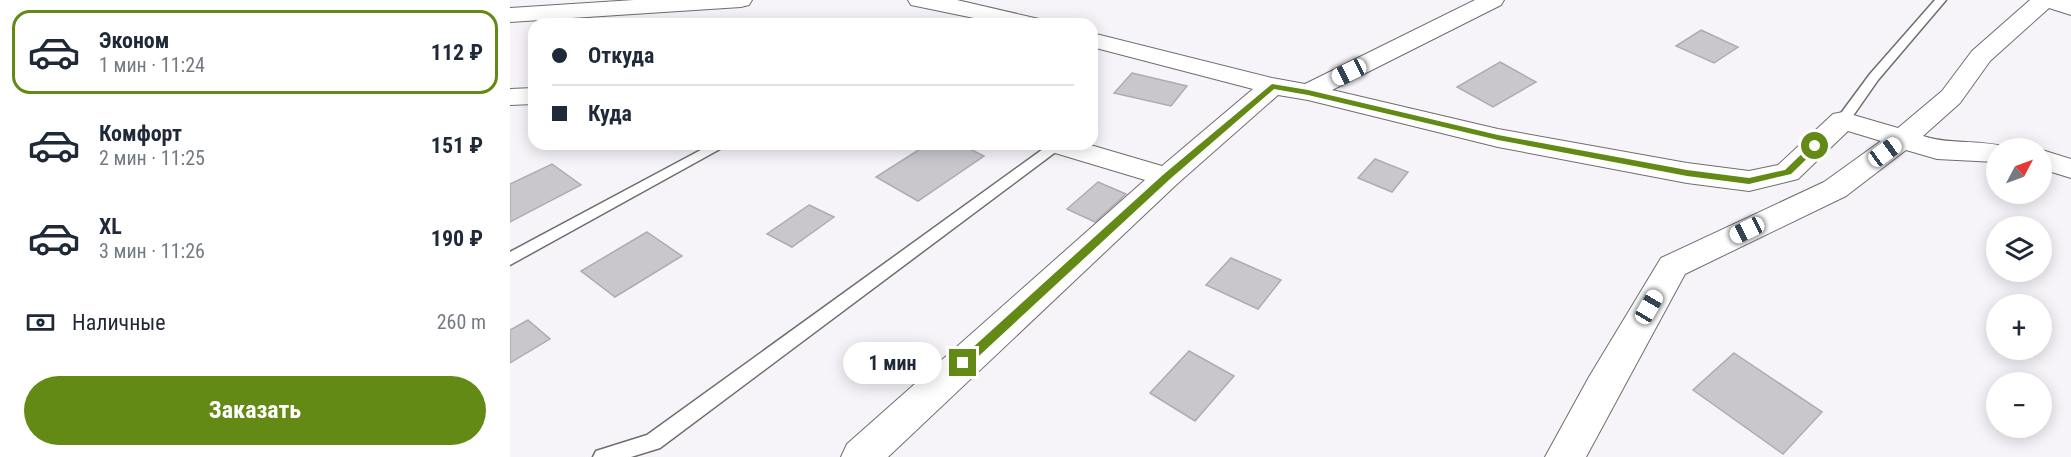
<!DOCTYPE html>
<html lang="ru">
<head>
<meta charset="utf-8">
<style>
	:root { --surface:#fff; --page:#f6f6f7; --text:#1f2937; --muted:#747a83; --line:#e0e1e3; --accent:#628a15 }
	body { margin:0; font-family:"Roboto Condensed",sans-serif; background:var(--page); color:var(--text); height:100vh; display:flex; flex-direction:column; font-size:22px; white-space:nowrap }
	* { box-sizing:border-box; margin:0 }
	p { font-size:20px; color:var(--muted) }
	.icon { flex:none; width:33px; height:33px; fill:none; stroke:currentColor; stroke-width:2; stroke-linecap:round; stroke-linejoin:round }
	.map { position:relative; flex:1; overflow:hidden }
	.side { display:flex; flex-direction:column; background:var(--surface); width:510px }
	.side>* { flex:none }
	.hud { position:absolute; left:18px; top:18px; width:570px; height:132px; border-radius:18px; box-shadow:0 3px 15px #0003; display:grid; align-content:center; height:132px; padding:0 24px; background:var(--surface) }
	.needle { width:39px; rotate:49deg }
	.fabs { position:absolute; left:1476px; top:138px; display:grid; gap:12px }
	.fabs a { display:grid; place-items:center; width:66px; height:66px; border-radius:50%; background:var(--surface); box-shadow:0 3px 15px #0003; font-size:30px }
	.end { position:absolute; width:27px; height:27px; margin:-14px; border:8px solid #628a15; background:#fff; box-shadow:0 0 0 3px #fff }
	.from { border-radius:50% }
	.bubble { position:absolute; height:42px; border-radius:21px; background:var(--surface); box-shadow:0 3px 15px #0003; font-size:20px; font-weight:700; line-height:42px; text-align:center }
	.car { position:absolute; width:18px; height:36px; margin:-18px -9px; border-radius:8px; box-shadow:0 0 4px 2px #0007; background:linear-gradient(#fff 24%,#345 0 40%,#fff 0 76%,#345 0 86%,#fff 0) }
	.hud b { display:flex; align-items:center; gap:21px; height:57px; font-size:22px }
	.hud b+b { border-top:2px solid var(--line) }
	.hud i { width:15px; height:15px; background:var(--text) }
	ul { padding:10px 0 0; list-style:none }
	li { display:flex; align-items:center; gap:18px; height:84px; margin:0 12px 9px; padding:0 12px; border:3px solid transparent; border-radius:18px }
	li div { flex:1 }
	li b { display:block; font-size:22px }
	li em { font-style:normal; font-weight:700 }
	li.current { border-color:var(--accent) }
	li>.icon { width:54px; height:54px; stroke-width:1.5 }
	.pay { display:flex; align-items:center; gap:15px; height:66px; padding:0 24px; font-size:22px }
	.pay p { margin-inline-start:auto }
	.primary-button { display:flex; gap:12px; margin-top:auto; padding:12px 24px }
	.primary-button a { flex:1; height:69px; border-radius:36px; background:var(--accent); color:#fff; font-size:24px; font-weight:700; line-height:69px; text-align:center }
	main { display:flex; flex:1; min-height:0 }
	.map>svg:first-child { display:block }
	.building { fill:#c9c7cb; stroke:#aeacb0; stroke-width:1.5 }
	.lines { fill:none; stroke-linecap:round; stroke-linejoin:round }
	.lane-casing { stroke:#6e6d70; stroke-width:3 }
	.street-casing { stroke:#6e6d70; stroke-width:2 }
	.lane { fill:#fff; fill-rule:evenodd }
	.street { fill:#fff; fill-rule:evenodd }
	.route { fill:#628a15 }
</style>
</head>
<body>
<main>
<section class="side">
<ul>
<li class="current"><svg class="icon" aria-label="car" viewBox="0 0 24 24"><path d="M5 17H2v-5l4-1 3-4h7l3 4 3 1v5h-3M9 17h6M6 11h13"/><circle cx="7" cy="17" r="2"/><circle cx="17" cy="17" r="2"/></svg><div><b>Эконом</b><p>1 мин · 11:24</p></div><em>112 ₽</em></li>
<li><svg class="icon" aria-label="car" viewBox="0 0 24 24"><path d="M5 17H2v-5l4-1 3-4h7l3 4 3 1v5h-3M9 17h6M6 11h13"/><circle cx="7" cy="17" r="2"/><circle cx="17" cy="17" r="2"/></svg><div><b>Комфорт</b><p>2 мин · 11:25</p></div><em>151 ₽</em></li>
<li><svg class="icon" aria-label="car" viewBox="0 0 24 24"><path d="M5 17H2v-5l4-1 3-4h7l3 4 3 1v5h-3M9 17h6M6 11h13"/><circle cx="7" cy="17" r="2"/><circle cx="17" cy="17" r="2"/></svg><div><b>XL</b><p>3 мин · 11:26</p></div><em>190 ₽</em></li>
</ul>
<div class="pay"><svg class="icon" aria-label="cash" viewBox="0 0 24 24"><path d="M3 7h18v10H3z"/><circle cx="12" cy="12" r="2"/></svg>Наличные<p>260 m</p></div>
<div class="primary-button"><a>Заказать</a></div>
</section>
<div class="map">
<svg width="1561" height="457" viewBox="0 0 1561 457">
	<rect width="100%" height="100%" fill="#f6f4f8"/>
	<g class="building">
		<path d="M 1191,30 L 1228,47 L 1204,63 L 1166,46 Z"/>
		<path d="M 990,62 L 1026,82 L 983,107 L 947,87 Z"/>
		<path d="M 622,73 L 677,86 L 661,106 L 604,93 Z"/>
		<path d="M 418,144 L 450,144 L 474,156 L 408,201 L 366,177 Z"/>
		<path d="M 865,159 L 898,172 L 882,192 L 848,178 Z"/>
		<path d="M 42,164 L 71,185 L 0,222 L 0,184 Z"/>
		<path d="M 588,182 L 616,194 L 585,222 L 557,209 Z"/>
		<path d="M 299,205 L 324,217 L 282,247 L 257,234 Z"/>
		<path d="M 137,232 L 172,256 L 105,297 L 71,271 Z"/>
		<path d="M 721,258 L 771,280 L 748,309 L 696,285 Z"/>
		<path d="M 18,320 L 40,339 L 0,363 L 0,330 Z"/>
		<path d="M 679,351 L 724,376 L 685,421 L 640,393 Z"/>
		<path d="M 1224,353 L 1312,412 L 1273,454 L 1183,390 Z"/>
	</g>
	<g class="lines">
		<g class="lane-casing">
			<g id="lane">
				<path d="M 1425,0 L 1436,0 L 1368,80 L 1338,123 L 1328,123 L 1326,120 L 1360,74 Z"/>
				<path d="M 202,144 L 219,144 L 0,265 L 0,252 Z"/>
				<path d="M 540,144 L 555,145 L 150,448 L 121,457 L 83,457 L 86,451 L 137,435 Z"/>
			</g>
		</g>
		<g class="street-casing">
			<g id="street">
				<path d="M 124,0 L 242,0 L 239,5 L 231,7 L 0,22 L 0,8 Z"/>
				<path d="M 398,0 L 447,0 L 529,19 L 533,24 L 493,24 L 401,5 Z"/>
				<path d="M 965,0 L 994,0 L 991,5 L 822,90 L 988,129 L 1177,163 L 1239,171 L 1268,165 L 1323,114 L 1333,112 L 1388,128 L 1432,91 L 1462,51 L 1520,0 L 1561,0 L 1561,15 L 1539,8 L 1480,61 L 1450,103 L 1413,136 C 1440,145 1469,139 1496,147 L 1497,148 L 1486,148 L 1486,162 L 1427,159 L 1396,150 L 1336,196 L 1175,274 L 1076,457 L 1035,457 L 1079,377 L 1151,258 L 1314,182 L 1371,141 L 1338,131 L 1288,179 L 1239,191 L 1177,183 L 988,147 L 798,100 L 768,95 L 667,184 L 378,457 L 331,457 L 337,444 L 635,180 L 535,150 L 531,144 L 577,144 L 652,166 L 743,89 L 582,47 L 582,33 L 762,78 L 795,84 Z"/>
				<path d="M 24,88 L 24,104 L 0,105 L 0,89 Z"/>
				<path d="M 1532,150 L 1561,159 L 1561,178 L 1532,169 Z"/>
			</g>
		</g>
		<use href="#lane" class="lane"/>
		<use href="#street" class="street"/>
	</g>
	<path class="route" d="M 762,84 L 798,90 L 988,135 L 1177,170 L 1239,178 L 1275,170 L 1302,144 L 1310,146 L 1281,174 L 1239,184 L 1177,176 L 988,140 L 798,95 L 764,89 L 660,179 L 457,367 L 449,367 L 449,360 L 654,174 Z"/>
</svg>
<div class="fabs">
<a><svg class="needle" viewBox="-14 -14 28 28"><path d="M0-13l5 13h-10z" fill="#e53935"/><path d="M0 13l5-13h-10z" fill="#747a83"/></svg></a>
<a><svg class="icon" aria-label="layers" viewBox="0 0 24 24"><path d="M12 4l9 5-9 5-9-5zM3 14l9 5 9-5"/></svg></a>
<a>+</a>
<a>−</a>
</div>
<i class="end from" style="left:1305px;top:146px"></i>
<i class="end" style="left:453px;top:363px"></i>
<div class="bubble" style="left:333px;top:342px;width:99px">1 мин</div>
<i class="car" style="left:839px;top:72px;rotate:244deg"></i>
<i class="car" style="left:1375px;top:152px;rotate:54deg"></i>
<i class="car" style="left:1237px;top:230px;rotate:244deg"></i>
<i class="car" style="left:1139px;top:307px;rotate:30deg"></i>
<div class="hud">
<b><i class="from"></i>Откуда</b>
<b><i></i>Куда</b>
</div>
</div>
</main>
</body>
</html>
